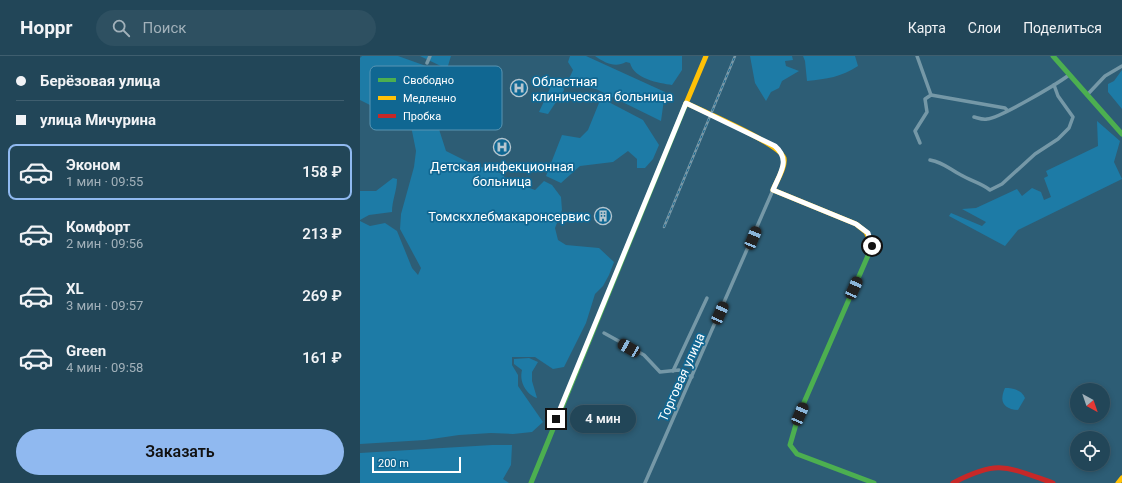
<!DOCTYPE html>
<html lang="ru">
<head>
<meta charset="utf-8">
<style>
	:root { --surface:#224658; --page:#2e5061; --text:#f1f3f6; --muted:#a2b1ba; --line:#3f5e6e; --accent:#90b9f0 }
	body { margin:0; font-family:Roboto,sans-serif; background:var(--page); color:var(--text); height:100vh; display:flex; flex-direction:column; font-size:15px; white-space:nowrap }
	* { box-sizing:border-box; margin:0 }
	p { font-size:13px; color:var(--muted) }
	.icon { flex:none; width:22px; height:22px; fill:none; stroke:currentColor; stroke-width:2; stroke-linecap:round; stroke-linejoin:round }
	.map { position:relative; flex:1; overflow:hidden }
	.details { display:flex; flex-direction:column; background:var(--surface); width:360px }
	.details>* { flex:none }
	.top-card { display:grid; align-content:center; height:88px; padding:0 16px; background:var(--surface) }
	.needle { width:26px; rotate:140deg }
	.tools { position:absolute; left:710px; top:327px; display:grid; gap:8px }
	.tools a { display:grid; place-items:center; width:40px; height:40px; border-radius:50%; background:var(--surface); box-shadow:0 2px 6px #0003,0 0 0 1px var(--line); font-size:20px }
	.scale { position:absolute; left:12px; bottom:10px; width:89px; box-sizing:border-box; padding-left:4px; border:2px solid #fff; border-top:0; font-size:11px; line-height:14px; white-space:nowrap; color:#fff; -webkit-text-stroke:3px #106792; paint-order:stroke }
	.end { position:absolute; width:18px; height:18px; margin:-9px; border:5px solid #fff; background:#111; box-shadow:0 0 0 2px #111 }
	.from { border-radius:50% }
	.bubble { position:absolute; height:28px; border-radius:14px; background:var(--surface); box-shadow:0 2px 6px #0003,0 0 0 1px var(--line); font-size:13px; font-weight:600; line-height:28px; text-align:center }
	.car { position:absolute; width:12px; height:24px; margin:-12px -6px; border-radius:5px; box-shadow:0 0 3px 1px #0007; background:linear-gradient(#222 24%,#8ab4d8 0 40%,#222 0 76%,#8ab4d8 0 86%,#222 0) }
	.top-card b { display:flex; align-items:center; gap:14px; height:38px; font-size:15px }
	.top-card b+b { border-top:1px solid var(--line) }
	.top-card i { width:10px; height:10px; background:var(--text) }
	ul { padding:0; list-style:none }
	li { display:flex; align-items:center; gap:12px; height:56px; margin:0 8px 6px; padding:0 8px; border:2px solid transparent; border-radius:8px }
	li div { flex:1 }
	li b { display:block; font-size:15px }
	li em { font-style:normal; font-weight:600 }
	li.selected { border-color:var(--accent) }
	li>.icon { width:36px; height:36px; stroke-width:1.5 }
	.primary-button { display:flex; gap:8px; margin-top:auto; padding:8px 16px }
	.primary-button a { flex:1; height:46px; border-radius:24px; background:var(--accent); color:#111; font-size:16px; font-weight:600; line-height:46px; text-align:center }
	header { display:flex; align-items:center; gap:24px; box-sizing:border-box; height:56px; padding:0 20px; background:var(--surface); border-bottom:1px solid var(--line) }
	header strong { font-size:19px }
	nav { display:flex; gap:22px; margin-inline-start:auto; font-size:14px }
	.search { width:280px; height:36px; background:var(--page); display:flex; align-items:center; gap:10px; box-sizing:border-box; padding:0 14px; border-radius:22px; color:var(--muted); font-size:15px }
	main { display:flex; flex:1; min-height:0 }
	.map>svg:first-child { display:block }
	.green { fill:#1d7ba6 }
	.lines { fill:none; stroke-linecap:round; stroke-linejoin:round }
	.street { stroke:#7598a7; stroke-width:3.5 }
	.fast { stroke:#4caf50; stroke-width:5 }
	.slow { stroke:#ffc107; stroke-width:5 }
	.jam { stroke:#c62828; stroke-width:5 }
	.rail-casing { stroke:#7898a7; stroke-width:2.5 }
	.rail { stroke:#106792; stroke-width:1; stroke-dasharray:3; stroke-linecap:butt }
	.route { stroke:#fff; stroke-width:5 }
	.labels { text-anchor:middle; stroke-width:3.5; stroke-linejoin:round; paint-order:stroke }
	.poi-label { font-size:13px; fill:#fff; stroke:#106792; text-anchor:start }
	.street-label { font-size:13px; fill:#fff; stroke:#106792 }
	.key { fill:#106792; stroke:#5895b3; stroke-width:1 }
	.key-label { font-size:11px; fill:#fff }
</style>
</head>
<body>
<header>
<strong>Hoppr</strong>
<div class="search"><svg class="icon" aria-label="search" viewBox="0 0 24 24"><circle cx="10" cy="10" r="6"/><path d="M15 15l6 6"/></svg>Поиск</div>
<nav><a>Карта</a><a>Слои</a><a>Поделиться</a></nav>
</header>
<main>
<section class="details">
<div class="top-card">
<b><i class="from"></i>Берёзовая улица</b>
<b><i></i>улица Мичурина</b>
</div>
<ul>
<li class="selected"><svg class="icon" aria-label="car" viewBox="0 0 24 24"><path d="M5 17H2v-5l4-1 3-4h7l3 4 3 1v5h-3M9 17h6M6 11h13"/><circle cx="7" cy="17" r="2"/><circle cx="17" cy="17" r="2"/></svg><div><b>Эконом</b><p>1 мин · 09:55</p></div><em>158 ₽</em></li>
<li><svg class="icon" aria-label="car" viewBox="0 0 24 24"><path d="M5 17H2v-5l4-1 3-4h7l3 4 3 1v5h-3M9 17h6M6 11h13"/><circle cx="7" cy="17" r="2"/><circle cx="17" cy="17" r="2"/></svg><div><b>Комфорт</b><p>2 мин · 09:56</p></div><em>213 ₽</em></li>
<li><svg class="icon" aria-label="car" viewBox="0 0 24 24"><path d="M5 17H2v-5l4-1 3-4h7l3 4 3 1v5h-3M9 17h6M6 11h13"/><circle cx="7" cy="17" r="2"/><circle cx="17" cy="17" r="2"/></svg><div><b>XL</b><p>3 мин · 09:57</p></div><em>269 ₽</em></li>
<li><svg class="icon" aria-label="car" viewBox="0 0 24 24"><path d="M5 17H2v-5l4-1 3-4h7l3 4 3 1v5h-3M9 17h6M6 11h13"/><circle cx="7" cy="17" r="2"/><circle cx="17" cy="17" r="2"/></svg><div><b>Green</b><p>4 мин · 09:58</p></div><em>161 ₽</em></li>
</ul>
<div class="primary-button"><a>Заказать</a></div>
</section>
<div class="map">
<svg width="762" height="427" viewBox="0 0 762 427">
	<rect width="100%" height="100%" fill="#2d5d75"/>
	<g class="green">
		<path d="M 2,0 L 38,0 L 66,10 L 72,18 L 77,67 L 86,95 L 112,108 L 140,117 L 148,124 L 175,134 L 184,125 L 192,129 L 201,141 L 202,154 L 195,172 L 198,184 L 206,189 L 239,192 L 254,206 L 249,219 L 243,230 L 235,238 L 226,267 L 204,311 L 193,313 L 175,301 L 152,301 L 152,309 L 158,319 L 158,330 L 183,366 L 172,376 L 153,378 L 131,377 L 99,379 L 65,384 L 0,388 L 0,165 L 10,170 L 25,167 L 37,175 L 52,212 L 58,219 L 61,212 L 40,173 L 41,158 L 54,111 L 56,95 L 50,65 L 45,58 L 38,54 L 16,52 L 0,44 L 0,2 Z"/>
		<path d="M 60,0 L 91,0 L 87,13 Z"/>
		<path d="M 210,0 L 226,0 L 305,36 L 301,65 L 236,33 L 207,27 L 213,14 L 208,6 Z"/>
		<path d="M 235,0 L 322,0 L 322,14 L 312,29 C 299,27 274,23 270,7 L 266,6 C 255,12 245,7 235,0 Z"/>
		<path d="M 390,0 L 432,0 L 433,4 L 425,5 L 426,10 L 439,15 L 422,25 L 419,32 L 411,36 L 406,45 L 395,27 Z"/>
		<path d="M 443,0 L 495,0 L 498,10 C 481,21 467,23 447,25 L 445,5 Z"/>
		<path d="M 762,14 L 762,53 L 748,36 L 748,28 L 754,25 Z"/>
		<path d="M 195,29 L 203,30 L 204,34 L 188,58 L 179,56 L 191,30 Z"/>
		<path d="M 241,42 L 283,64 L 299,89 L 293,103 L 285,112 L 277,112 L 277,103 L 268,95 L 253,106 L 220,110 L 201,127 L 186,120 L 202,79 L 220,82 L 228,74 Z"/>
		<path d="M 737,65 L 760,85 L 754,106 L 762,123 L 658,174 L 645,190 L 589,160 L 591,157 L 622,170 L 626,166 L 602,153 L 616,152 L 657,133 L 662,140 L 672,132 L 681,136 L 684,144 L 691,141 L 684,122 L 688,120 L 686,115 L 738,90 Z"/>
		<path d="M 33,122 L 37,123 C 37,135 32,144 32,156 L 9,159 L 0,164 L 0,135 L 16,135 Z"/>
		<path d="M 169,302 L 178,306 L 172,316 L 172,325 L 177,342 C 166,338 159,326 162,314 L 154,308 L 154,303 Z"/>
		<path d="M 645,332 C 653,332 662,334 665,342 L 658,354 C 643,353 639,345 645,332 Z"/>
		<path d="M 132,389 L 152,389 L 151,409 L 143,423 L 149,427 L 0,427 L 0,397 Z"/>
	</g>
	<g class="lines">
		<g class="street">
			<path d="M 557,0 L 571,39"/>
			<path d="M 67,7 L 70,0"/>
			<path d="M 727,39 L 745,20 L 762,10"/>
			<path d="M 614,61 C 618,62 623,64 627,63 C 640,62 697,28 709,19"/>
			<path d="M 560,87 L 555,75 L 567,56 L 565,43 L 571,39 L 645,52 L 647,54"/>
			<path d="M 570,104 C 585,107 589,113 601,119 C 611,125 621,127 630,134 L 642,128 L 675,98 L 698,83 L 709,72 L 713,61 L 698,40 L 694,29"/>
			<path d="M 244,277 L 284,299 L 300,316 L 319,314 L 332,321"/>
			<path d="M 313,315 L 347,242"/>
			<path d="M 285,427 L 413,134"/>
		</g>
		<g class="fast">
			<path d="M 693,0 L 762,78"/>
			<path d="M 511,187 L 510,195 L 439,358 L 430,389 L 437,398 L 514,427"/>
			<path d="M 171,427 L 325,50"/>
		</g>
		<g class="slow">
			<path d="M 326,47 C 343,55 420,88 424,102 C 426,111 416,126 413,134 L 496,168 L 506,176 L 511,187"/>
			<path d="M 325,50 L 346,0"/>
			<path d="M 758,427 L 762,422"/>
		</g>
		<path class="jam" d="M 593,427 C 639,403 647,411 693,427"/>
		<g class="rail-casing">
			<path id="rail" d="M 304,171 L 375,0"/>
		</g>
		<use href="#rail" class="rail"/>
	</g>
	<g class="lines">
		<path class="route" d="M 196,363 L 326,47 L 415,90 C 431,104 420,117 413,134 L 496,168 L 508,177 L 512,190"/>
	</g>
	<defs>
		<g id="hospital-ring" transform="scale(0.9)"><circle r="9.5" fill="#106792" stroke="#b6c6cf" stroke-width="1.5"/><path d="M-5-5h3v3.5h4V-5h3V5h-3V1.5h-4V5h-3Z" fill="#b6c6cf"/></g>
		<g id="building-ring" transform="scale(0.9)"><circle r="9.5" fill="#106792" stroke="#b6c6cf" stroke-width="1.5"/><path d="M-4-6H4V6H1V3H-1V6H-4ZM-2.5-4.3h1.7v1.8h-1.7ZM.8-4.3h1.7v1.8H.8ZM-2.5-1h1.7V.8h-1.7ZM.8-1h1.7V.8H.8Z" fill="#b6c6cf"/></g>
	</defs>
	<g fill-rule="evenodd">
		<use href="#hospital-ring" x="159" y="32"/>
		<use href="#hospital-ring" x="142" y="91"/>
		<use href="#building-ring" x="243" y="160"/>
	</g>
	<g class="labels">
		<g class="poi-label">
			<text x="172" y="30">Областная<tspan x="172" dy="15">клиническая больница</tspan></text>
			<text x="142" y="115" text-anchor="middle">Детская инфекционная<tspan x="142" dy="15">больница</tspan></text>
			<text x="230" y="165" text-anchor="end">Томскхлебмакаронсервис</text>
		</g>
		<g class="street-label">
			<text transform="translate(321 321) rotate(-66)" y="5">Торговая улица</text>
		</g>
	</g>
	<rect x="10" y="10" width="132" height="64" rx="6" class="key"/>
	<rect x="18" y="22" width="18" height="4" fill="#4caf50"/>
	<rect x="18" y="40" width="18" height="4" fill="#ffc107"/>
	<rect x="18" y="58" width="18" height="4" fill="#c62828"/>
	<g class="key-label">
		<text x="43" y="28">Свободно</text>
		<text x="43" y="46">Медленно</text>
		<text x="43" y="64">Пробка</text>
	</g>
</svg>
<div class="tools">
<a><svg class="needle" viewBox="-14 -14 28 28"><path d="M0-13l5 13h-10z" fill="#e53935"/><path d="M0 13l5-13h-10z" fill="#a2b1ba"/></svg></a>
<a><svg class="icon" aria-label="locate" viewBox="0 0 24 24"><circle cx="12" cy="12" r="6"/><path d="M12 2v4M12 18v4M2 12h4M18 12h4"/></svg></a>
</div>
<div class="scale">200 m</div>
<i class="end from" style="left:512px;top:190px"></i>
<i class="end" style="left:196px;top:363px"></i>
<div class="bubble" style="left:210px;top:349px;width:66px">4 мин</div>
<i class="car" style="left:393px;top:182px;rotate:22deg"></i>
<i class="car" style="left:494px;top:232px;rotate:24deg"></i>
<i class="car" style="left:360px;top:257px;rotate:24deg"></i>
<i class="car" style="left:269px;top:292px;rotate:300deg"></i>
<i class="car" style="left:440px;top:358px;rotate:23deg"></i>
</div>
</main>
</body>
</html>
